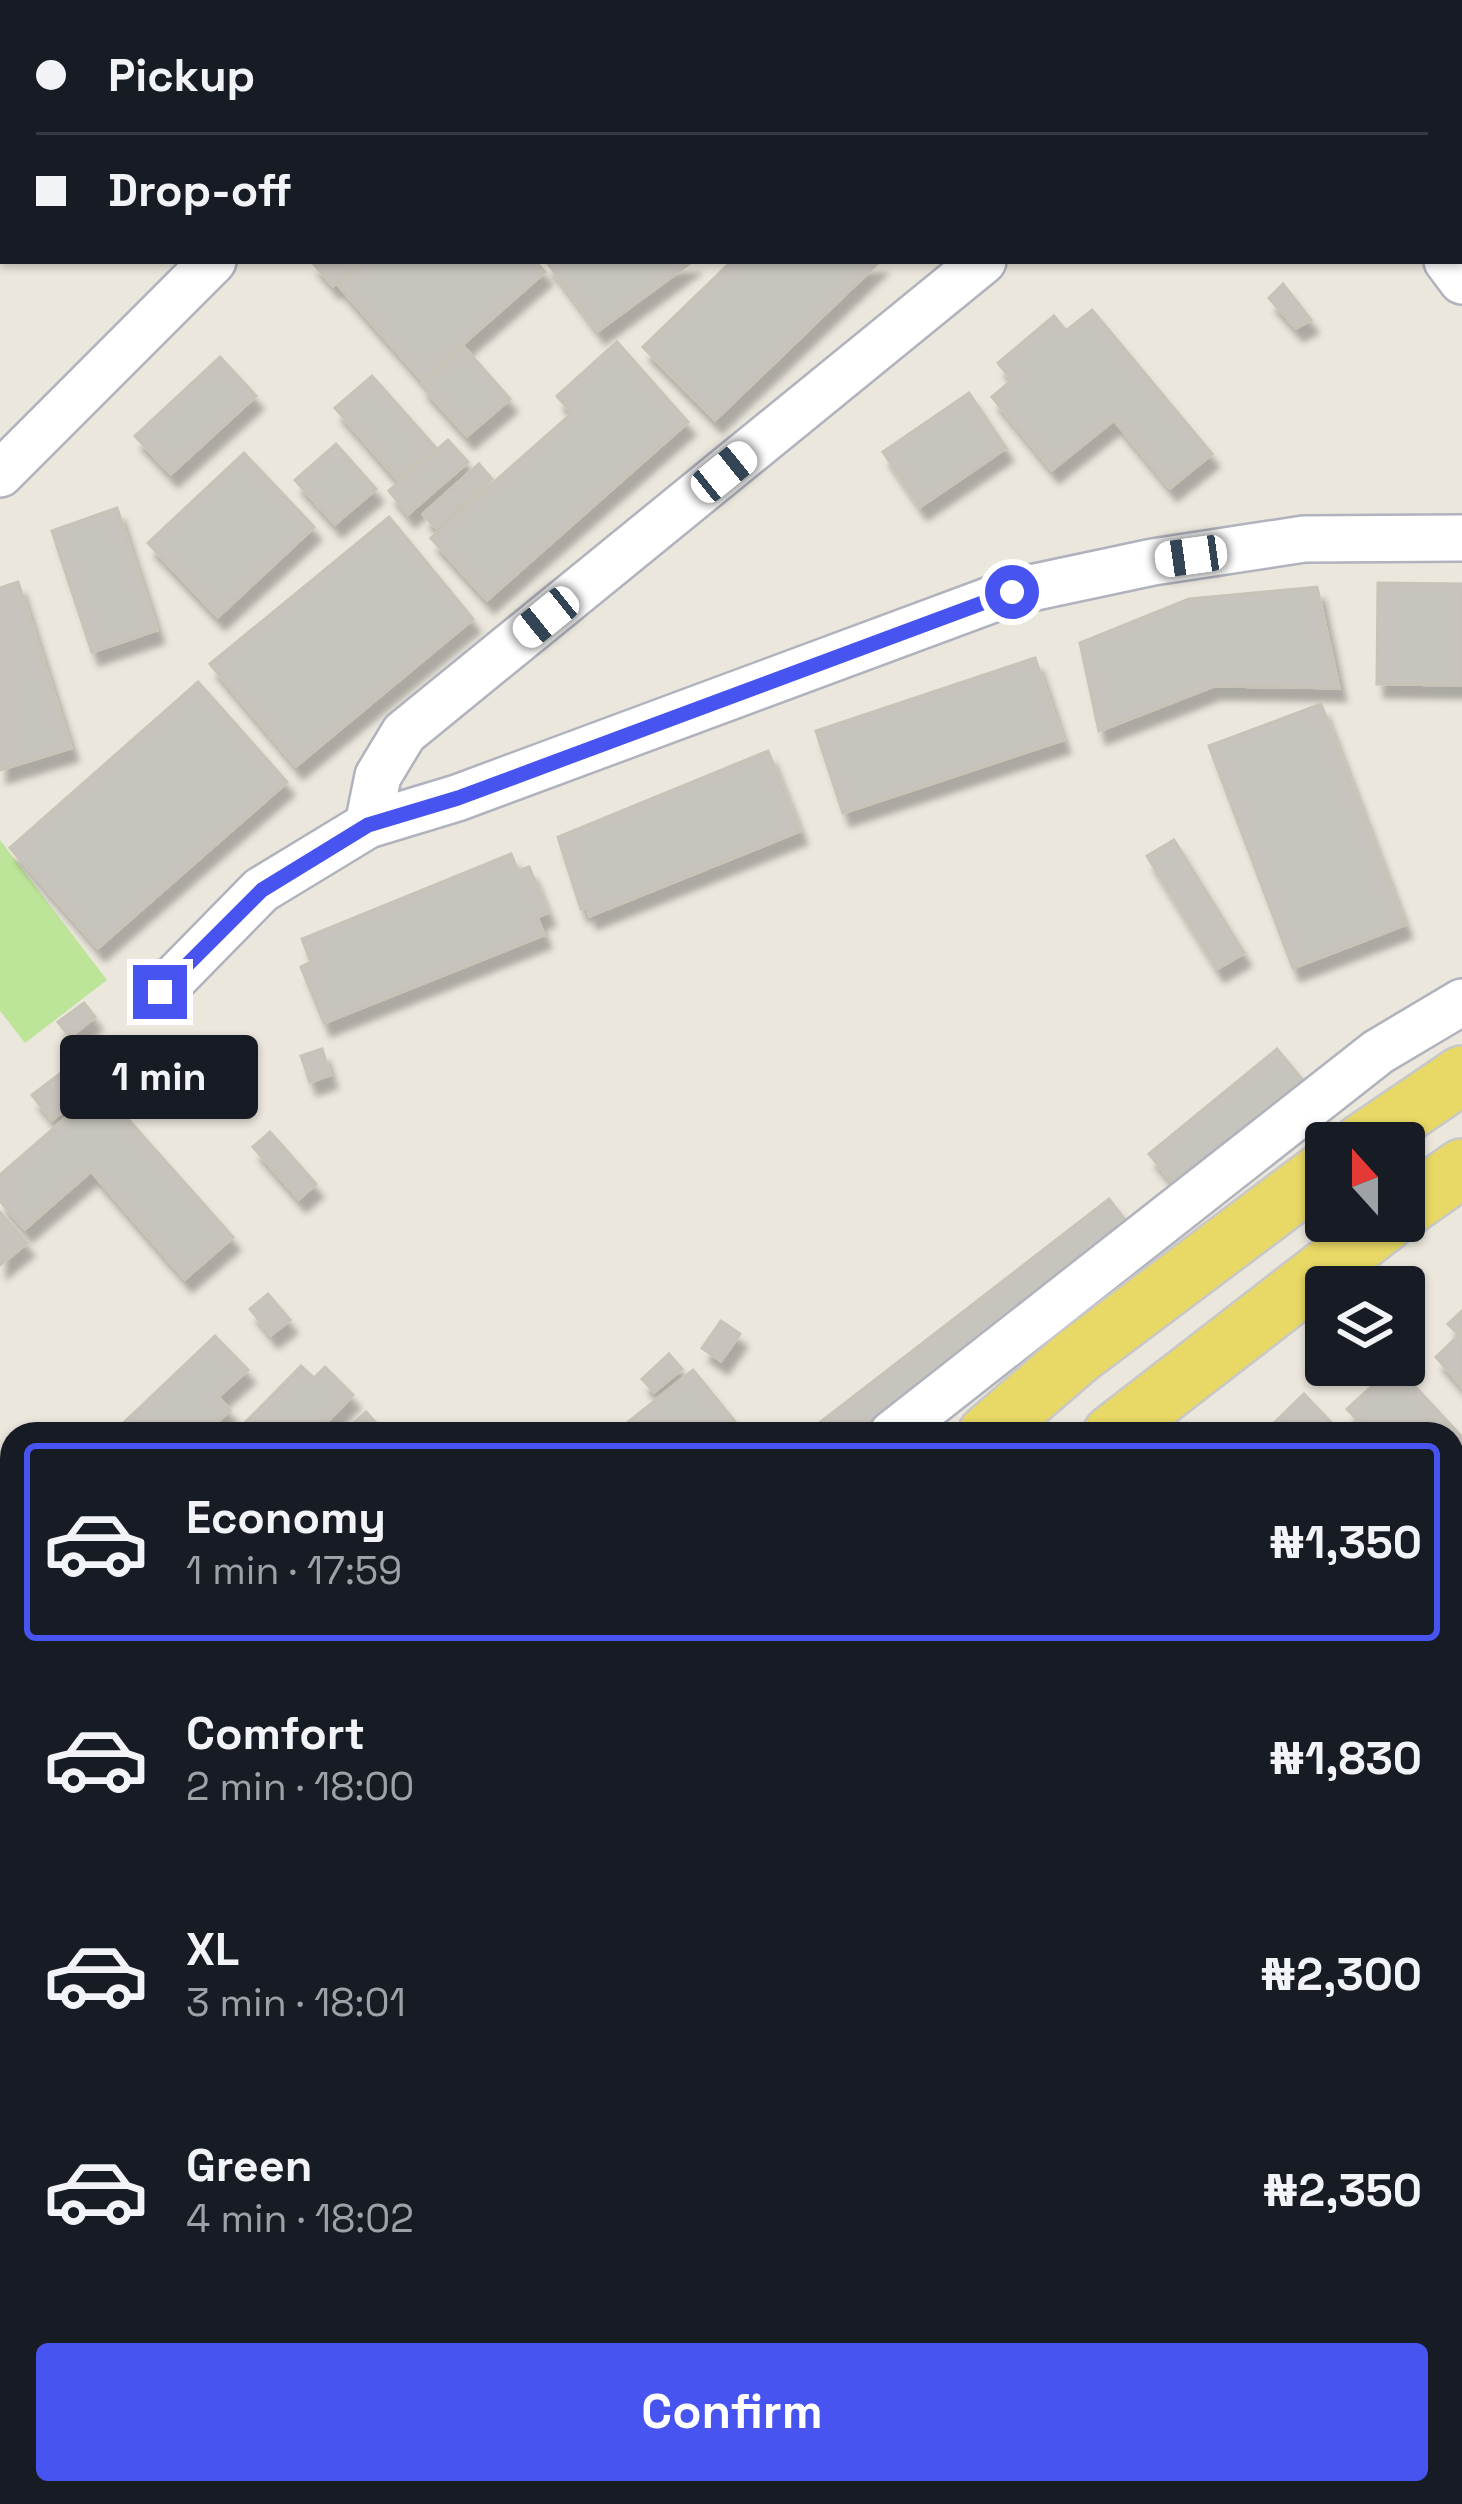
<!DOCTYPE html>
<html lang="en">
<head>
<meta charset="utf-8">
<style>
	:root { --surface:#171b24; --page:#20242c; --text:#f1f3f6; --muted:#9ea1a6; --line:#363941; --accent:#4754ef }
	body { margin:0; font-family:"Space Grotesk",sans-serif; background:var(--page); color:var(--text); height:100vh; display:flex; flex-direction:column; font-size:45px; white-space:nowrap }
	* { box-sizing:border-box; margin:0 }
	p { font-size:39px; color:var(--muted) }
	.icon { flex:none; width:66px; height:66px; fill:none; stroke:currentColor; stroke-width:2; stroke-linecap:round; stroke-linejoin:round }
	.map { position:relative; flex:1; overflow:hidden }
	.panel { position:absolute; left:0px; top:1422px; width:1464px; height:1083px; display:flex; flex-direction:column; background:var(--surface); border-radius:36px 36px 0 0; box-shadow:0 3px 9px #0004 }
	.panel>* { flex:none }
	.guide { position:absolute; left:0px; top:0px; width:1464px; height:264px; box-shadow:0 3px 9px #0004; display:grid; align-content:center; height:264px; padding:0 36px; background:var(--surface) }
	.needle { width:78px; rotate:339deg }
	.buttons { position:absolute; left:1305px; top:1122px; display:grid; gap:24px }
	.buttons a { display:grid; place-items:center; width:120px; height:120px; border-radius:12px; background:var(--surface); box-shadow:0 3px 9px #0004; font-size:60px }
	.end { position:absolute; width:54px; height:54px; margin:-27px; border:15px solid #4754ef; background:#fff; box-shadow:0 0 0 6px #fff }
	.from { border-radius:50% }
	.bubble { position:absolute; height:84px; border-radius:12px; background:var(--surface); box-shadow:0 3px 9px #0004; font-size:39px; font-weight:700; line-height:84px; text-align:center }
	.car { position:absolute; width:36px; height:72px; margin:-36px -18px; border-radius:15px; box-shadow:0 0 9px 3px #0007; background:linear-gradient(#fff 24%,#345 0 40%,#fff 0 76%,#345 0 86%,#fff 0) }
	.guide b { display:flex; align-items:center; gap:42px; height:114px; font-size:45px }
	.guide b+b { border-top:3px solid var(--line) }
	.guide i { width:30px; height:30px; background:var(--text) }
	ul { padding:21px 0 0; list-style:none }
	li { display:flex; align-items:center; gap:36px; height:198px; margin:0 24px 18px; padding:0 12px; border:6px solid transparent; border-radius:12px }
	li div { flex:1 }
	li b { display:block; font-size:45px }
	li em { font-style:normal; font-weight:700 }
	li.active { border-color:var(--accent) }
	li>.icon { width:108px; height:108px; stroke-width:1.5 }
	.action { display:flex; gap:24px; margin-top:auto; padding:24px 36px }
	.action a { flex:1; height:138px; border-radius:12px; background:var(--accent); color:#fff; font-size:48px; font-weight:700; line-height:138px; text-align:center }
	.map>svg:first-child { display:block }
	.pitch { fill:#bde599 }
	.building { fill:#c7c3bd; stroke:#c7c3b7; stroke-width:3; filter:url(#shadow) }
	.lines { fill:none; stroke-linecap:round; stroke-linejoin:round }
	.minor-casing { stroke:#b0b2bd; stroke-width:50 }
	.major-casing { stroke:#c8c8c8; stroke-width:62 }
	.highway-casing { stroke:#c8c8c8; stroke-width:70 }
	.minor { stroke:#fff; stroke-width:45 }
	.major { stroke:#e8d865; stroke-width:57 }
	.highway { stroke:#f4b05f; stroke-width:66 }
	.route { stroke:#4754ef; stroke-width:15 }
</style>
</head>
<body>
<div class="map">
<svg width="1462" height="2504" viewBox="0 0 1462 2504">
	<defs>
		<filter id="shadow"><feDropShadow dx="7" dy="13" stdDeviation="3" flood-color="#0004"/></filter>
	</defs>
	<rect width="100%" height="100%" fill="#ebe7dd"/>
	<path class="pitch" d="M 0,840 L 107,980 L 25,1043 L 0,1011 Z"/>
	<g class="building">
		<path d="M 161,0 L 254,0 L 251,3 Z"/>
		<path d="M 751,0 L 972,0 L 748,3 Z"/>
		<path d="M 311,261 L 362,261 L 333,286 Z"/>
		<path d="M 366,261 L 535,261 L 545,272 L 422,380 L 338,285 Z"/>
		<path d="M 546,261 L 693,261 L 598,331 Z"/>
		<path d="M 732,261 L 880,261 L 715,420 L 643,347 Z"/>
		<path d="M 1283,284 L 1311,320 L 1296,328 L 1269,298 Z"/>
		<path d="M 1092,310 L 1212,454 L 1170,488 L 1114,420 L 1052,470 L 992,397 L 1012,380 L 998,363 L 1054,316 L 1066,331 Z"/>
		<path d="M 617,342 L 688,422 L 487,600 L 431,538 L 572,413 L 557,396 Z"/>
		<path d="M 464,347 L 510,399 L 467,436 L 421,385 Z"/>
		<path d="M 220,357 L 256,396 L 171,474 L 135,436 Z"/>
		<path d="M 372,376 L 436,448 L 398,480 L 335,408 Z"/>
		<path d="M 969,393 L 1006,448 L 920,507 L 883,452 Z"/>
		<path d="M 448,440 L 468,462 L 408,514 L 389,491 Z"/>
		<path d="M 336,444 L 376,489 L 335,524 L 295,480 Z"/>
		<path d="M 244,453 L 314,527 L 218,617 L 148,543 Z"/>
		<path d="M 479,464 L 492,479 L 436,528 L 423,514 Z"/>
		<path d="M 117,508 L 157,630 L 92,652 L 52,531 Z"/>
		<path d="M 389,517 L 473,619 L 296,766 L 210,664 Z"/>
		<path d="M 18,582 L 71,748 L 0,770 L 0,588 Z"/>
		<path d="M 1378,583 L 1462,584 L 1462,685 L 1377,684 Z"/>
		<path d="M 1317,587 L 1339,688 L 1214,686 L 1099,731 L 1080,643 L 1189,599 Z"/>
		<path d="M 1035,658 L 1063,740 L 843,813 L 816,731 Z"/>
		<path d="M 198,682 L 287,782 L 98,948 L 10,848 Z"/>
		<path d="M 1321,704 L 1405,925 L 1293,968 L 1209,746 Z"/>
		<path d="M 768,751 L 800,831 L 590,916 L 587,906 L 581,909 L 558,837 Z"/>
		<path d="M 1174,840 L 1244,953 L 1217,969 L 1147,856 Z"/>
		<path d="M 511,854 L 518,871 L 529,867 L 548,913 L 537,917 L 544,935 L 324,1023 L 301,967 L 311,962 L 302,939 Z"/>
		<path d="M 84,1003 L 95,1017 L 70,1037 L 58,1022 Z"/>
		<path d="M 322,1049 L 330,1075 L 310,1082 L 301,1056 Z"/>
		<path d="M 1277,1049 L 1306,1084 L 1178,1189 L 1149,1154 Z"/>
		<path d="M 61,1073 L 80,1098 L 52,1120 L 32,1095 Z"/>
		<path d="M 100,1088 L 233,1237 L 185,1279 L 91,1171 L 25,1229 L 0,1201 L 0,1175 Z"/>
		<path d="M 270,1132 L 316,1184 L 299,1199 L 253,1147 Z"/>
		<path d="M 1109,1199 L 1132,1229 L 867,1434 L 805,1434 Z"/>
		<path d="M 0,1212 L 27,1243 L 0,1265 Z"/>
		<path d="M 268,1294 L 290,1320 L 271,1335 L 250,1309 Z"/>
		<path d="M 1462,1311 L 1462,1386 L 1436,1357 L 1459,1335 L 1448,1324 Z"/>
		<path d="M 721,1321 L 740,1334 L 721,1361 L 702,1348 Z"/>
		<path d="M 215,1336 L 248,1370 L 218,1397 L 230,1410 L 205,1434 L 112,1434 Z"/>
		<path d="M 669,1354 L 682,1369 L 654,1392 L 642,1379 Z"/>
		<path d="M 1395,1365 L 1462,1437 L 1462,1473 L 1452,1482 L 1452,1434 L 1371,1434 L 1347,1409 Z"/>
		<path d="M 301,1366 L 314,1378 L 325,1367 L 353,1395 L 315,1434 L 234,1434 Z"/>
		<path d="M 693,1370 L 741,1429 L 735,1434 L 627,1434 L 622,1427 Z"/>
		<path d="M 1304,1394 L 1342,1434 L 1275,1434 L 1269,1428 Z"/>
		<path d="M 366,1412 L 386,1434 L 349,1434 L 345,1430 Z"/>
		<path d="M 0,1472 L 12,1486 L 12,1497 L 0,1508 Z"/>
		<path d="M 12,1528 L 12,1577 L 0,1564 L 0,1540 Z"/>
		<path d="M 1452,1600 L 1462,1610 L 1462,1634 L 1452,1643 Z"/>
		<path d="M 1462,1643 L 1462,1682 L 1452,1672 L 1452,1653 Z"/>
		<path d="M 0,1662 L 12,1674 L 12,1706 L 0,1717 Z"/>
		<path d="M 1452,1724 L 1462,1734 L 1459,1808 L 1452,1801 Z"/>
		<path d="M 12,1763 L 12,1862 L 7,1867 L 0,1859 L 0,1773 Z"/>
		<path d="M 0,2266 L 12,2280 L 12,2311 L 0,2322 Z"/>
		<path d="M 12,2316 L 12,2366 L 0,2377 L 0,2327 Z"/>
		<path d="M 12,2385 L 12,2467 L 0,2454 L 0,2395 Z"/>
		<path d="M 1462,2396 L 1462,2454 L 1452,2462 L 1452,2404 Z"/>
		<path d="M 260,2493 L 300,2493 L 306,2499 L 248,2504 Z"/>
		<path d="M 540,2493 L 564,2493 L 574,2504 L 528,2504 Z"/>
		<path d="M 583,2493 L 791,2493 L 778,2504 L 593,2504 Z"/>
		<path d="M 844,2493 L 966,2493 L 976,2504 L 854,2504 Z"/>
		<path d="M 1051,2493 L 1105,2493 L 1095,2504 L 1046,2504 Z"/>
		<path d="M 1168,2493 L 1199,2493 L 1188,2504 L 1179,2504 Z"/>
		<path d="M 1222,2493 L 1242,2493 L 1251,2504 L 1209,2504 Z"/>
		<path d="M 1349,2493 L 1416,2493 L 1403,2504 L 1336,2504 Z"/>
	</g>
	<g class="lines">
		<g class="minor-casing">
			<g id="minor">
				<path d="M 329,0 L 333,3"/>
				<path d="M 1161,0 L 1163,3"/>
				<path d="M 565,3 L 568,0"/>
				<path d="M 1447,261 L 1462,281"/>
				<path d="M 0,474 L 213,261"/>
				<path d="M 368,825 L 378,776 L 404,733 L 983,261"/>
				<path d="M 160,993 L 261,890 L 368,825 L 457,798 L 1012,592 L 1153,562 L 1304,539 L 1462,538"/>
				<path d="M 892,1434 L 1378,1052 L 1462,1002"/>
				<path d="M 1452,1536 L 1462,1526"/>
				<path d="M 0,1620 L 12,1630"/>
				<path d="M 0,1729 L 12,1717"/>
				<path d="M 1452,1990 L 1462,2001"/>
				<path d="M 0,2005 L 12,1994"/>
				<path d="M 980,2493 L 990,2504"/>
				<path d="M 450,2504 L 461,2493"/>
			</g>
		</g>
		<g class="major-casing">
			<g id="major">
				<path d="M 1362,1143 L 1462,1075"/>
				<path d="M 1404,1209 L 1462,1168"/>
				<path d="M 987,1434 L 1076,1357 L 1326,1169"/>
				<path d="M 1112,1434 L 1387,1221"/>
			</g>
		</g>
		<g class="highway-casing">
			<g id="highway">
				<path d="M 0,2098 L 12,2111"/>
				<path d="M 0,2167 L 12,2182"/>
				<path d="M 344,2493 L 354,2504"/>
				<path d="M 90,2504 L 102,2493"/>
			</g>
		</g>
		<use href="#minor" class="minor"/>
		<use href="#major" class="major"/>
		<use href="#highway" class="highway"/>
	</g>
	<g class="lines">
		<path class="route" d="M 160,992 L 262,890 L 368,825 L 458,798 L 1012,592"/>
	</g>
</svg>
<div class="buttons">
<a><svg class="needle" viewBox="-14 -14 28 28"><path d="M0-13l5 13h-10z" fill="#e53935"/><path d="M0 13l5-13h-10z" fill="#9ea1a6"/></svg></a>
<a><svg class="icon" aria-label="layers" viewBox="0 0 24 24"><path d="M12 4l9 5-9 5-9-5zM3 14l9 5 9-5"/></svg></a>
</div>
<i class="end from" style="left:1012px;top:592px"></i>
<i class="end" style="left:160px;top:992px"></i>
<div class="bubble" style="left:60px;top:1035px;width:198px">1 min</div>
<i class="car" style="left:724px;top:472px;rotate:51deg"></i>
<i class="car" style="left:1191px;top:556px;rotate:262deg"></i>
<i class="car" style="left:546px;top:617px;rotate:231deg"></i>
<div class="guide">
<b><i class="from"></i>Pickup</b>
<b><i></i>Drop-off</b>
</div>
<section class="panel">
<ul>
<li class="active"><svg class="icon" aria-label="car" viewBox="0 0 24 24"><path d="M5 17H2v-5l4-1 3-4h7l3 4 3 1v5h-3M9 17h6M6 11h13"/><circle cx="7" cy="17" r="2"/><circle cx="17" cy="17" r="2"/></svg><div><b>Economy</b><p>1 min · 17:59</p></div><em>₦1,350</em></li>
<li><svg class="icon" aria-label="car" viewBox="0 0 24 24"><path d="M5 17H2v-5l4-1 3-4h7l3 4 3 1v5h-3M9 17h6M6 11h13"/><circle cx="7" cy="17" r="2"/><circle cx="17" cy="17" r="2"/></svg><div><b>Comfort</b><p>2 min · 18:00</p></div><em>₦1,830</em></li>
<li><svg class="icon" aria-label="car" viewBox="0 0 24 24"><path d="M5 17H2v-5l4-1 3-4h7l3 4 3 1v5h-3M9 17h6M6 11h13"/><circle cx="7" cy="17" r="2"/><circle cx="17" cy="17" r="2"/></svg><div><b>XL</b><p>3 min · 18:01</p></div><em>₦2,300</em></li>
<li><svg class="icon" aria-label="car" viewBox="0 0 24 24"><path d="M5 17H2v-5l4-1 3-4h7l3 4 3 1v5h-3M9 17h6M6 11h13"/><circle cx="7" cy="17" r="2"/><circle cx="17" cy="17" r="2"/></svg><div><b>Green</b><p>4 min · 18:02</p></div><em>₦2,350</em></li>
</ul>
<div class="action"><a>Confirm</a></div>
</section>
</div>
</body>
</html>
